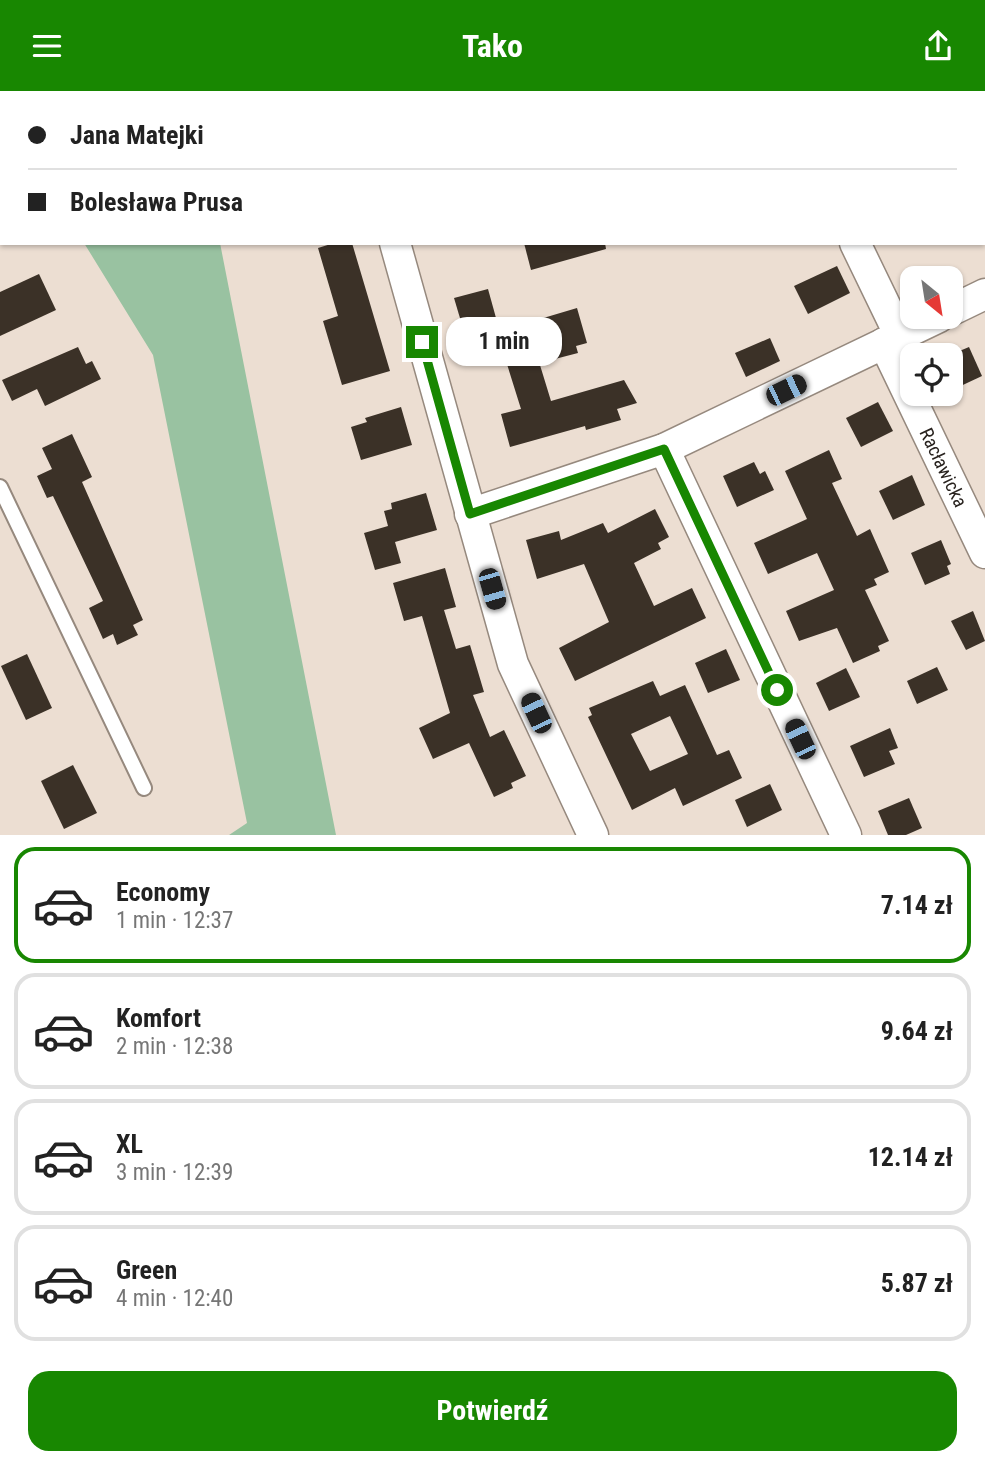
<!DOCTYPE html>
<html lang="pl">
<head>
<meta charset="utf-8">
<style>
	:root { --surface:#fff; --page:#f2f2f2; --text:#222; --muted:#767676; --line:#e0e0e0; --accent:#188701 }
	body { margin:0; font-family:"Roboto Condensed",sans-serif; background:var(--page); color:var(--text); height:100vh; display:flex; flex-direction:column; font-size:26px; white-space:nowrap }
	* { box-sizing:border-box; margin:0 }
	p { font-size:23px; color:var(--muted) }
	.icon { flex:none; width:38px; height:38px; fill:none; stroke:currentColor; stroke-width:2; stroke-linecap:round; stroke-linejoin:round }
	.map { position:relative; height:744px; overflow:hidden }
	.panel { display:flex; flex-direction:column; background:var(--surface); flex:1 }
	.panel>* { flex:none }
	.banner { position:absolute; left:0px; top:0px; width:985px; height:154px; box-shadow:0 2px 5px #0004; display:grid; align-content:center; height:154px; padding:0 28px; background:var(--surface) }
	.needle { width:46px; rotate:150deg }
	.tools { position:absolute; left:900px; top:175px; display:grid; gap:14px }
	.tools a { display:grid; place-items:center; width:63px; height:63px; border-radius:14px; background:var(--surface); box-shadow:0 2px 5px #0004; font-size:35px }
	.end { position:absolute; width:32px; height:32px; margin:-16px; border:9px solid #188701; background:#fff; box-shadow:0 0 0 4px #fff }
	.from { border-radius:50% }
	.bubble { position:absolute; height:49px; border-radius:21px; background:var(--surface); box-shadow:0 2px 5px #0004; font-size:23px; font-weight:700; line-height:49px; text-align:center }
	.car { position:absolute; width:21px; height:42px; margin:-21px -10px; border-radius:9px; box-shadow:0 0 5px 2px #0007; background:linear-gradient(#222 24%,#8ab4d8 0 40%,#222 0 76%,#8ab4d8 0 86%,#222 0) }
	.banner b { display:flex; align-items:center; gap:24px; height:66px; font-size:26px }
	.banner b+b { border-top:2px solid var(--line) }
	.banner i { width:18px; height:18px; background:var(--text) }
	ul { padding:12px 0 0; list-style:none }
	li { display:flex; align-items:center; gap:21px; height:116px; margin:0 14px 10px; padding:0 14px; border:4px solid var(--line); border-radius:21px }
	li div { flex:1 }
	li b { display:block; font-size:26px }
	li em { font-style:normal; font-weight:700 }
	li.on { border-color:var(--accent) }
	li>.icon { width:63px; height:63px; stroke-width:1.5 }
	.primary-button { display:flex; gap:14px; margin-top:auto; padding:14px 28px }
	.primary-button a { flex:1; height:80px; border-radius:21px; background:var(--accent); color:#fff; font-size:28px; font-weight:700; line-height:80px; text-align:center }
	header { display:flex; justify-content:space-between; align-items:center; height:91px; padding:0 28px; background:var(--accent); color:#fff; font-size:32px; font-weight:700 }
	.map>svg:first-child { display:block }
	.green { fill:#99c2a1 }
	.building { fill:#3b3127; fill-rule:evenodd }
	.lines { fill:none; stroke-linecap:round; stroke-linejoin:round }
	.service-casing { stroke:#96897e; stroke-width:18 }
	.minor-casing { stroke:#96897e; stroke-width:33 }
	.service { stroke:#fff; stroke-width:14 }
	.minor { stroke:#fff; stroke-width:30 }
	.route { stroke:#188701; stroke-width:9 }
	.labels { text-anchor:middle; stroke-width:7; stroke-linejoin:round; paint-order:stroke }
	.street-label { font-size:19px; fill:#29231f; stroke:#ecded2 }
</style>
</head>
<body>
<header><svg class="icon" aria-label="menu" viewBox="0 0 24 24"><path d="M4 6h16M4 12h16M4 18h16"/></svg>Tako<svg class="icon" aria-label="share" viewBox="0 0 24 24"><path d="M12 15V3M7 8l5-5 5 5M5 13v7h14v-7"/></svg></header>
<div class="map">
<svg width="985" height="744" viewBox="0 0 985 744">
	<rect width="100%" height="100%" fill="#ecded2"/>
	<path class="green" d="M 84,152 L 220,152 L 336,744 L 229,744 L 247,732 L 153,264 Z"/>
	<g class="building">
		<path d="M 334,152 L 352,152 L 390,280 L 342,294 L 323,230 L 338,225 L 318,157 Z"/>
		<path d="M 524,152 L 605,152 L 606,158 L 531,179 Z"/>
		<path d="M 837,175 L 850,202 L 808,223 L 794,195 Z"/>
		<path d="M 39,183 L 56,219 L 0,245 L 0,201 Z"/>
		<path d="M 488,198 L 501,245 L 468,254 L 454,207 Z"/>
		<path d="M 577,217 L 587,252 L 576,255 L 578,262 L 551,269 L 540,228 Z"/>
		<path d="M 770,247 L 780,270 L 746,286 L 735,262 Z"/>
		<path d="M 78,256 L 86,273 L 92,270 L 101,288 L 45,315 L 37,298 L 12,310 L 2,289 Z"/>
		<path d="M 969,256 L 982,285 L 950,300 L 950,264 Z"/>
		<path d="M 536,261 L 551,310 L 624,289 L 637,312 L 617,318 L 621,329 L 586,339 L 585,335 L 510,356 L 501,323 L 521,318 L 506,270 Z"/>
		<path d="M 878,311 L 893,340 L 861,356 L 846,327 Z"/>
		<path d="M 401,316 L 412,354 L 361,369 L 351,336 L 367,331 L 365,327 Z"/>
		<path d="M 72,343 L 92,386 L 82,391 L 143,529 L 133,534 L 138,544 L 117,554 L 113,543 L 103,548 L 89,517 L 103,510 L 53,405 L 47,407 L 37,385 L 52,378 L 42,357 Z"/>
		<path d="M 829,359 L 842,388 L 832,392 L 857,445 L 870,438 L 889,481 L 874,488 L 877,494 L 865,499 L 889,550 L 878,555 L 880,560 L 853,572 L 837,537 L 799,550 L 786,520 L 834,499 L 817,462 L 768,483 L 754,452 L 807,428 L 785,380 Z"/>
		<path d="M 754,371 L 760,383 L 765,380 L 774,399 L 737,416 L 723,385 Z"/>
		<path d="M 912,384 L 925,414 L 893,429 L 879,400 Z"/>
		<path d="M 426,402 L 437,439 L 395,451 L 401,472 L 375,479 L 364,442 L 388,435 L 384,420 L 392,418 L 391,412 Z"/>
		<path d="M 655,418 L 669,446 L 658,452 L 661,458 L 634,472 L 654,515 L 692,497 L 706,527 L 575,590 L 559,557 L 609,531 L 584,473 L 537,488 L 526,449 L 559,440 L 561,449 L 603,432 L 608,442 Z"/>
		<path d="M 941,449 L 951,473 L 947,475 L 950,483 L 925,494 L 911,462 Z"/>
		<path d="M 445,477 L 456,516 L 444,519 L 456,558 L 470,554 L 484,601 L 473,604 L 490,646 L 504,639 L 526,685 L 511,692 L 513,697 L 494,706 L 469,652 L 433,668 L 419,637 L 450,622 L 422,525 L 404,530 L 393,492 Z"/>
		<path d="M 973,520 L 985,550 L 966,559 L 951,530 Z"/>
		<path d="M 726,558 L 740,589 L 708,602 L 695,572 Z"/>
		<path d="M 27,563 L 52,617 L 26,629 L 1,575 Z"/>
		<path d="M 937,576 L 948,599 L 917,613 L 907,590 Z"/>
		<path d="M 846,577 L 860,606 L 829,620 L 816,592 Z"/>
		<path d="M 653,590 L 660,605 L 685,594 L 717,664 L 729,659 L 742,687 L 683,715 L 675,697 L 632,719 L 588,626 L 592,624 L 589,617 ZM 670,625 L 688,663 L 650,680 L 631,643 Z"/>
		<path d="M 890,637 L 898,657 L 889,660 L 895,673 L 864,686 L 850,655 Z"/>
		<path d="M 73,674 L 97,722 L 64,738 L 41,690 Z"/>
		<path d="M 770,693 L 782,719 L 747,736 L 735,709 Z"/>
		<path d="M 909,707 L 922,737 L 906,744 L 888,744 L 878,720 Z"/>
	</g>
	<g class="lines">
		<g class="service-casing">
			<path id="service" d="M 0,396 L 144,697"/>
		</g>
		<g class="minor-casing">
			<g id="minor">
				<path d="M 353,0 L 354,2"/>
				<path d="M 782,0 L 782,2"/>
				<path d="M 221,2 L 224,0"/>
				<path d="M 0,126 L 2,125"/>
				<path d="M 395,152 L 513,573 L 593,744"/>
				<path d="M 855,152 L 900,245"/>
				<path d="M 950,220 L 985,203"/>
				<path id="s1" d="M 884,252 L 985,462"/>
				<path d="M 664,358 L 846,744"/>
				<path d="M 470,423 L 664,358 L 939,226"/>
			</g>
		</g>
		<use href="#service" class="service"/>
		<use href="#minor" class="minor"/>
	</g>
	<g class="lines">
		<path class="route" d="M 422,251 L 470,423 L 664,358 L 777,599"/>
	</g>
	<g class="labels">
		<g class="street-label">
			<text dy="7" stroke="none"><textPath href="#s1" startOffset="138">Racławicka</textPath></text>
		</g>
	</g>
</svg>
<div class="tools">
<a><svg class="needle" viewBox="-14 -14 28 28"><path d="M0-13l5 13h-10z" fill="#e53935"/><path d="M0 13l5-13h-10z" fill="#767676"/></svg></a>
<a><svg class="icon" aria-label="locate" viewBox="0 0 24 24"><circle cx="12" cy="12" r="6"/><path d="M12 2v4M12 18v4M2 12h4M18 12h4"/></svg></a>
</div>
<i class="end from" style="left:777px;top:599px"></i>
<i class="end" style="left:422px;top:251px"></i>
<div class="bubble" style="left:446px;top:226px;width:116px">1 min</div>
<i class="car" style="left:786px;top:299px;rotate:64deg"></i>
<i class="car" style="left:492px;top:498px;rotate:164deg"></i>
<i class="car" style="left:536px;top:622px;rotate:335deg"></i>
<i class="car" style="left:800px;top:648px;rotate:335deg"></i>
<div class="banner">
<b><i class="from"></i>Jana Matejki</b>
<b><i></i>Bolesława Prusa</b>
</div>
</div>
<section class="panel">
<ul>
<li class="on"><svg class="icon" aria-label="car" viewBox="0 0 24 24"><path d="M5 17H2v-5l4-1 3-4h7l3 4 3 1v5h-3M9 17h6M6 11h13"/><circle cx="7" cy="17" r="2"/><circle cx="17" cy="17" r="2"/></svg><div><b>Economy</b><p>1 min · 12:37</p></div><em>7.14 zł</em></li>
<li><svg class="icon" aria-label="car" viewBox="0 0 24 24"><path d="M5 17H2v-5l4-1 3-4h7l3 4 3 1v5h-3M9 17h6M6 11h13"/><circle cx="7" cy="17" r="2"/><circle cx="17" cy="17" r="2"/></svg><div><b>Komfort</b><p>2 min · 12:38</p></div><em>9.64 zł</em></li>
<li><svg class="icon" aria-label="car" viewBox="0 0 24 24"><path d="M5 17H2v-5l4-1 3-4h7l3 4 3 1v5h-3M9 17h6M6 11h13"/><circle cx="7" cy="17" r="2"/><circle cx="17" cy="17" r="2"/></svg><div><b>XL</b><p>3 min · 12:39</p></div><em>12.14 zł</em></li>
<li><svg class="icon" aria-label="car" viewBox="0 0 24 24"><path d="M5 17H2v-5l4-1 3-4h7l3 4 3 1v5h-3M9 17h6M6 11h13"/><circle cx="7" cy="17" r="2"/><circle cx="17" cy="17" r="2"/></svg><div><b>Green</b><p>4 min · 12:40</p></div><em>5.87 zł</em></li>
</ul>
<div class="primary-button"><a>Potwierdź</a></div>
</section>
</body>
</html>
